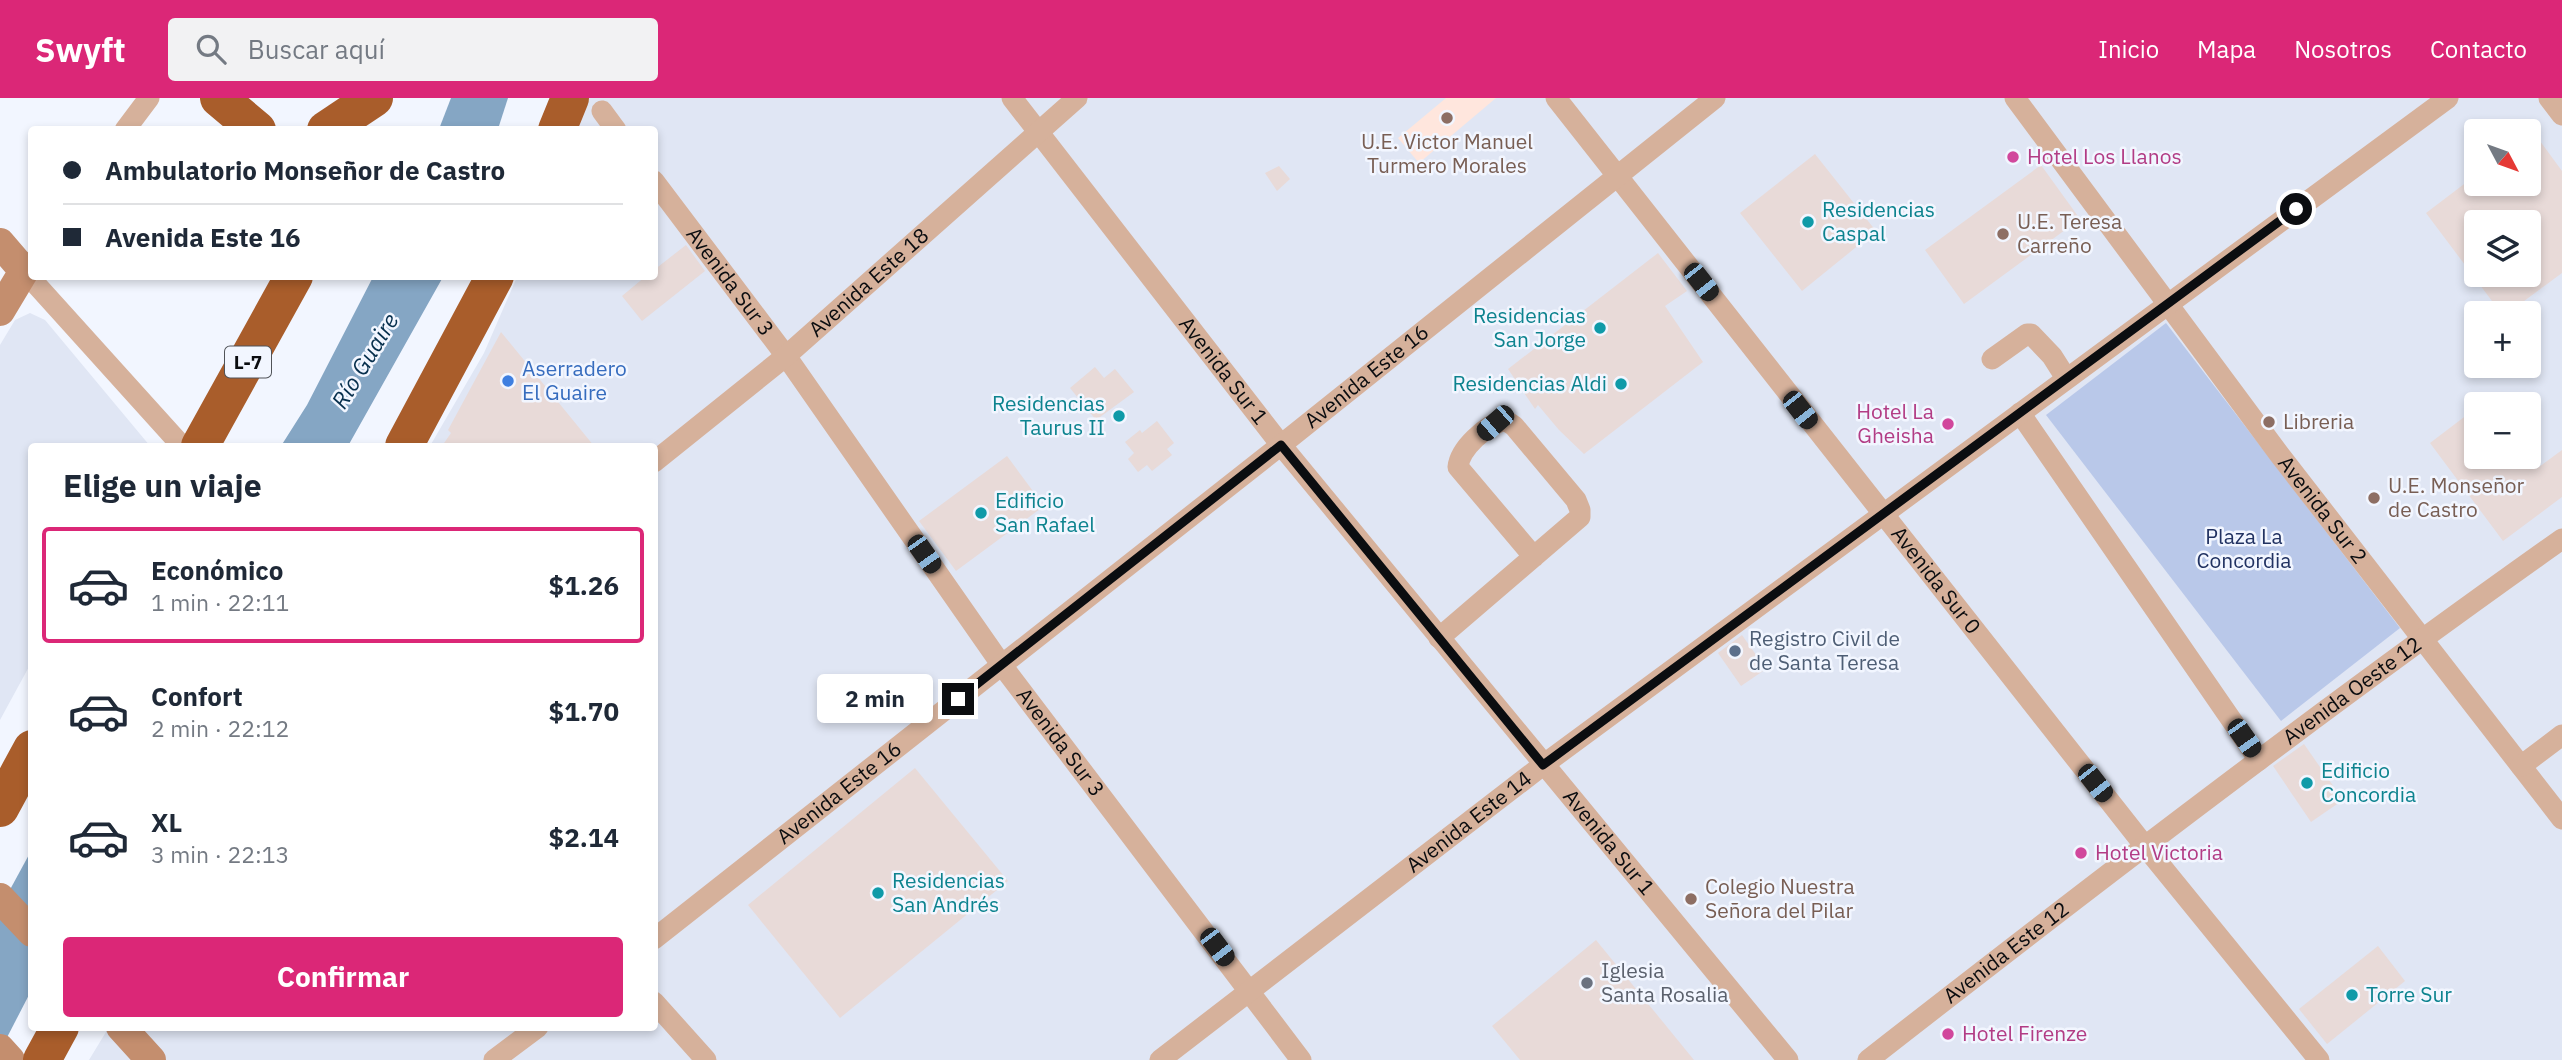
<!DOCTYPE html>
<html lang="es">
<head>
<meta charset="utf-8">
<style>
	:root { --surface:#fff; --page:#f2f2f3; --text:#1f2937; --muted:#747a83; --line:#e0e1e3; --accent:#db2777 }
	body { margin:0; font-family:"IBM Plex Sans",sans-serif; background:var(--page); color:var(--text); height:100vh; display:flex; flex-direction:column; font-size:26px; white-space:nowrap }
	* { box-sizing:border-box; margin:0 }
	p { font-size:23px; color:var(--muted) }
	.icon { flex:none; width:38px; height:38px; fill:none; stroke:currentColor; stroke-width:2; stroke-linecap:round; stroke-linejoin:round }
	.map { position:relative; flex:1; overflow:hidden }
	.drawer { position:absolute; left:28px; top:345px; width:630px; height:588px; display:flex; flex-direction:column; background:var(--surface); border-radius:7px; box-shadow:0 4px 10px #0003 }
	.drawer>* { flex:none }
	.top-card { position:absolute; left:28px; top:28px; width:630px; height:154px; border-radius:7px; box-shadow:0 4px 10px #0003; display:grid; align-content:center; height:154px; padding:0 35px; background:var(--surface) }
	.needle { width:46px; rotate:131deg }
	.tools { position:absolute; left:2464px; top:21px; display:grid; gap:14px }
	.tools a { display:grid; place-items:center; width:77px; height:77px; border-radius:7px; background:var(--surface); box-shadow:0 4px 10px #0003; font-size:35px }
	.end { position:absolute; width:32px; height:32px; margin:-16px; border:9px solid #0b0d10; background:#fff; box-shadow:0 0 0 4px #fff }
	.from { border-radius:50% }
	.bubble { position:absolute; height:49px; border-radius:7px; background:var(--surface); box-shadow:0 4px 10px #0003; font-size:23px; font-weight:700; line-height:49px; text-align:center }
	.car { position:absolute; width:21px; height:42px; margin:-21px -10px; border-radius:9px; box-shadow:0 0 5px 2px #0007; background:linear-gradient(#222 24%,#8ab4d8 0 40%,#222 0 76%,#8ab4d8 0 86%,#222 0) }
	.top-card b { display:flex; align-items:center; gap:24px; height:66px; font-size:26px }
	.top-card b+b { border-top:2px solid var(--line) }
	.top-card i { width:18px; height:18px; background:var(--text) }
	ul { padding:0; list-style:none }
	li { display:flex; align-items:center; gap:21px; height:116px; margin:0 14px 10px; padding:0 21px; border:4px solid transparent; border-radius:7px }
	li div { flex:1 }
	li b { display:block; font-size:26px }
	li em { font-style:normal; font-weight:700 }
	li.active { border-color:var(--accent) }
	li>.icon { width:63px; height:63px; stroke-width:1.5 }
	h2 { padding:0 35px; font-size:32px; line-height:84px }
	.cta { display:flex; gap:14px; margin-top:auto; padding:14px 35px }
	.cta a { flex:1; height:80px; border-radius:7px; background:var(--accent); color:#fff; font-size:28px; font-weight:700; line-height:80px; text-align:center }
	header { display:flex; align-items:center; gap:42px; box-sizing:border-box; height:98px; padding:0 35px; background:var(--accent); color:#fff }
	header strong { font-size:33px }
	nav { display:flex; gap:38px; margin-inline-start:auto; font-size:24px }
	.search { width:490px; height:63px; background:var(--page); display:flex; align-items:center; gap:18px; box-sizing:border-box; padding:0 24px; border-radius:7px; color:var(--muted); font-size:26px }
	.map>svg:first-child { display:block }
	.built { fill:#e0e6f4; fill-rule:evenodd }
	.education { fill:#ffe6dd }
	.green { fill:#b9c8e9 }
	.water { fill:#85a6c4 }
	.building { fill:#e8dad8; fill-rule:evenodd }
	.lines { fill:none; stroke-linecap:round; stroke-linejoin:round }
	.minor { stroke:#d6b19b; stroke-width:21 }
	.secondary { stroke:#c48e6e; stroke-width:30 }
	.motorway { stroke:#a95d2b; stroke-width:38 }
	.route { stroke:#0b0d10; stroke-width:9 }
	.education-dot { fill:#8d6e63; stroke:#f2f6ff; stroke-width:2.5 }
	.hotel-dot { fill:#d1479c; stroke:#f2f6ff; stroke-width:2.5 }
	.culture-dot { fill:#0f9aa8; stroke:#f2f6ff; stroke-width:2.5 }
	.shop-dot { fill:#3f7fe0; stroke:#f2f6ff; stroke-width:2.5 }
	.service-dot { fill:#5c6f8a; stroke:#f2f6ff; stroke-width:2.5 }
	.worship-dot { fill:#6b7280; stroke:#f2f6ff; stroke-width:2.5 }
	.labels { text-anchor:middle; stroke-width:5; stroke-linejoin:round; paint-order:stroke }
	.shield { fill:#f2f6ff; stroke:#505358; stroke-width:2 }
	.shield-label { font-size:19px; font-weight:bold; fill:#0b0d10 }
	.education-label { font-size:21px; fill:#785e54; stroke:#f2f6ff; text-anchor:start }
	.hotel-label { font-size:21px; fill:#b23c85; stroke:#f2f6ff; text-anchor:start }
	.culture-label { font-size:21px; fill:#0d838f; stroke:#f2f6ff; text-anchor:start }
	.street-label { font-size:21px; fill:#0b0d10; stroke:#f2f6ff }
	.shop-label { font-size:21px; fill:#366cbe; stroke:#f2f6ff; text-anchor:start }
	.park-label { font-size:21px; fill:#213262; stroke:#f2f6ff }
	.service-label { font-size:21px; fill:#4e5e75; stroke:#f2f6ff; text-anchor:start }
	.worship-label { font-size:21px; fill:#5b616d; stroke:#f2f6ff; text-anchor:start }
	.water-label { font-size:23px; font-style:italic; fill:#062f4d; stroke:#f2f6ff }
</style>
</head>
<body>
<header>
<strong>Swyft</strong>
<div class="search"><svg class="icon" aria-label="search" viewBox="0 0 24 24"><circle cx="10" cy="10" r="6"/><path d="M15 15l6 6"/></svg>Buscar aquí</div>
<nav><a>Inicio</a><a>Mapa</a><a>Nosotros</a><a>Contacto</a></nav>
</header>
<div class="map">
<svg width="2562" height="962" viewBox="0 0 2562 962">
	<rect width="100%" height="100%" fill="#f2f6ff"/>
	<g class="built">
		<path d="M 577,0 L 2562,0 L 2562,962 L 89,962 L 109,929 L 654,929 L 654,348 L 430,348 L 484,255 L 517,179 L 654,178 L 654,32 L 568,31 ZM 2476,33 L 2529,33 L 2529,86 L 2476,86 ZM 2476,124 L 2529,124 L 2529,177 L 2476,177 ZM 2476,215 L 2529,215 L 2529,268 L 2476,268 ZM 2476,306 L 2529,306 L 2529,359 L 2476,359 Z"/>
		<path d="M 30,215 L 45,222 L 150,348 L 32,348 L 31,565 L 0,622 L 0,247 L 15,222 Z"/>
	</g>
	<path class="education" d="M 1446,0 L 1496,0 L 1419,65 L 1398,40 Z"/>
	<path class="green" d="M 2166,225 L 2400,530 L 2281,623 L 2046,317 Z"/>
	<g class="water">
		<path d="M 451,0 L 508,0 L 498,31 L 439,31 Z"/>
		<path d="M 373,179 L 443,179 L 348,348 L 281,348 L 307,307 Z"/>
		<path d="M 31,753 L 31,893 L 0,953 L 0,810 Z"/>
	</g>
	<g class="building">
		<path d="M 2529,28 L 2562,73 L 2562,175 L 2508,215 L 2501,215 L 2426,115 L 2476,77 L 2476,86 L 2529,86 ZM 2476,124 L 2529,124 L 2529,177 L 2476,177 Z"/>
		<path d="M 1815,56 L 1876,133 L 1802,193 L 1740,115 Z"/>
		<path d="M 2041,67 L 2080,121 L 1964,206 L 1925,152 Z"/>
		<path d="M 1279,68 L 1290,81 L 1277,93 L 1265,75 Z"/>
		<path d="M 686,147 L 705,173 L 642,223 L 622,198 L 646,178 L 654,178 L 654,172 Z"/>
		<path d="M 1658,155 L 1687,193 L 1665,208 L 1703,264 L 1584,356 L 1559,332 L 1538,307 L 1535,311 L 1508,271 Z"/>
		<path d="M 501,234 L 594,348 L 442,348 L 451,335 L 448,332 Z"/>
		<path d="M 1095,269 L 1104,280 L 1115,271 L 1134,294 L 1096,322 L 1070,290 Z"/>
		<path d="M 2476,310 L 2476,359 L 2531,359 L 2539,369 L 2562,352 L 2562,399 L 2503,443 L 2430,345 Z"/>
		<path d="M 1157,323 L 1174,345 L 1167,351 L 1172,357 L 1152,373 L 1147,367 L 1138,374 L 1128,361 L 1134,355 L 1125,344 L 1140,332 L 1142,335 Z"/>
		<path d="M 1007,358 L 1044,408 L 956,473 L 919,423 Z"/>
		<path d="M 1742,537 L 1766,571 L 1741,588 L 1718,555 Z"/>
		<path d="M 2304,646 L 2343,702 L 2311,724 L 2273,668 Z"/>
		<path d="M 915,670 L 1008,783 L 840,920 L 748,807 Z"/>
		<path d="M 1596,842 L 1694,962 L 1520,962 L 1492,928 Z"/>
		<path d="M 2378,848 L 2405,883 L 2327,946 L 2299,911 Z"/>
	</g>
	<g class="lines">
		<g class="minor">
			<path id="s1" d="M 1012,0 L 1281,347 L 1788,962"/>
			<path id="s2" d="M 1556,0 L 2144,747 L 2319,962"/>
			<path id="s3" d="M 2015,0 L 2279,356 L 2562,721"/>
			<path d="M 2549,0 L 2562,17"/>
			<path d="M 602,13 L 616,32"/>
			<path d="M 125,32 L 149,0"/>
			<path id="s4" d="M 654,83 L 786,258 L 1001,566 L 1301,962"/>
			<path d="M 30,164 L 24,173 L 182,348"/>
			<path d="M 1992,261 L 2027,236 L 2031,236 L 2052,258 L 2066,280"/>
			<path d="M 2020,315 L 2259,662"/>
			<path id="s5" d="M 654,364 L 786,258 L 1077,0"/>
			<path d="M 1439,540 L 1580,419 L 1580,412 L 1576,402 L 1514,328 L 1505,322 C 1486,327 1460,350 1458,369 L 1534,459"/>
			<path d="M 2521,668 L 2562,637"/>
			<path id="s6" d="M 654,841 L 1281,347 L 1715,0"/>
			<path d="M 654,904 L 706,962"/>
			<path d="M 494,962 L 538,929"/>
			<path id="s7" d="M 1160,962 L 1543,667 L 2448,0"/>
			<path id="s8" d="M 1868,962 C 2096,784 2326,608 2562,441"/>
		</g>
		<g class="secondary">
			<path d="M 0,145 L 24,173 L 0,213"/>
			<path d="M 0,800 L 32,834"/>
			<path d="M 121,929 L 151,962"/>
			<path d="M 0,951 L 10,962"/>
		</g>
		<g class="motorway">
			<path d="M 219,0 L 257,32"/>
			<path d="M 326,32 L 374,0"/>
			<path d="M 557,32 L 570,0"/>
			<path d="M 200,348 L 294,178"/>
			<path d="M 404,348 L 495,178"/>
			<path d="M 0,710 L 32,651"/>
			<path d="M 42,962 L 60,929"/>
		</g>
	</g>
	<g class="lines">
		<path class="route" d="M 958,601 L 1281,347 L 1543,667 L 2296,111"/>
	</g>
	<g class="education-dot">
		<circle cx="1447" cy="20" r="7"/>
		<circle cx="2003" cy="136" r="7"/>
		<circle cx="2269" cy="324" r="7"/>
		<circle cx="2374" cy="400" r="7"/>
		<circle cx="1691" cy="801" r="7"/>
	</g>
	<g class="hotel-dot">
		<circle cx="2013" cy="59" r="7"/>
		<circle cx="1948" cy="326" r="7"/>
		<circle cx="2081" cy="755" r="7"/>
		<circle cx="1948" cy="936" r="7"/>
	</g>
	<g class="culture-dot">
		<circle cx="1808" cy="124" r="7"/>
		<circle cx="1600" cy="230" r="7"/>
		<circle cx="1621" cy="286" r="7"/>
		<circle cx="1119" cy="318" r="7"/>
		<circle cx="981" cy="415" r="7"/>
		<circle cx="2307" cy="685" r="7"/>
		<circle cx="878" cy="795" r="7"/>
		<circle cx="2352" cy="897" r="7"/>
	</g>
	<circle class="shop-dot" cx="508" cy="283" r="7"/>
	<circle class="service-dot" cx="1735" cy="553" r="7"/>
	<circle class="worship-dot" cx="1587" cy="885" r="7"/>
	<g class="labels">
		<rect class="shield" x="225" y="248.5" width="46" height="31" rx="5"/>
		<g class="shield-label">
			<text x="248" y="271">L-7</text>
		</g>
		<g class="education-label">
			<text x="1447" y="51" text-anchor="middle">U.E. Victor Manuel<tspan x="1447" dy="24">Turmero Morales</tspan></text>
			<text x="2017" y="131">U.E. Teresa<tspan x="2017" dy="24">Carreño</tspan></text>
			<text x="2283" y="331">Libreria</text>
			<text x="2388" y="395">U.E. Monseñor<tspan x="2388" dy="24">de Castro</tspan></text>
			<text x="1705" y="796">Colegio Nuestra<tspan x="1705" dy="24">Señora del Pilar</tspan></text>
		</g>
		<g class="hotel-label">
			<text x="2027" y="66">Hotel Los Llanos</text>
			<text x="1934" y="321" text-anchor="end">Hotel La<tspan x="1934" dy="24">Gheisha</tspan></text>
			<text x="2095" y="762">Hotel Victoria</text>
			<text x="1962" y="943">Hotel Firenze</text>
		</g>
		<g class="culture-label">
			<text x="1822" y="119">Residencias<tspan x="1822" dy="24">Caspal</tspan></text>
			<text x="1586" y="225" text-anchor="end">Residencias<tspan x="1586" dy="24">San Jorge</tspan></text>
			<text x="1607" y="293" text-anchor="end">Residencias Aldi</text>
			<text x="1105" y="313" text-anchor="end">Residencias<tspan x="1105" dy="24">Taurus II</tspan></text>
			<text x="995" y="410">Edificio<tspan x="995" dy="24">San Rafael</tspan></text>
			<text x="2321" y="680">Edificio<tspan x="2321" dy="24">Concordia</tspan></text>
			<text x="892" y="790">Residencias<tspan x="892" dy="24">San Andrés</tspan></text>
			<text x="2366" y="904">Torre Sur</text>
		</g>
		<g class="street-label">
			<text dy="7" stroke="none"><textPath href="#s4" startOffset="126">Avenida Sur 3</textPath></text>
			<text dy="7" stroke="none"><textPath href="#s5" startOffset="280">Avenida Este 18</textPath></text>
			<text dy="7" stroke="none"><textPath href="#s1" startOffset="345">Avenida Sur 1</textPath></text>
			<text dy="7" stroke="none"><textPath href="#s6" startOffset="908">Avenida Este 16</textPath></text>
			<text dy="7" stroke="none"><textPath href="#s3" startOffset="514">Avenida Sur 2</textPath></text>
			<text dy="7" stroke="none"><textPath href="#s2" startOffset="614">Avenida Sur 0</textPath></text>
			<text dy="7" stroke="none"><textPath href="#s8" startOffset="609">Avenida Oeste 12</textPath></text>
			<text dy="7" stroke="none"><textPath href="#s4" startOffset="693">Avenida Sur 3</textPath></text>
			<text dy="7" stroke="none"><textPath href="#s6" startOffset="236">Avenida Este 16</textPath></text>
			<text dy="7" stroke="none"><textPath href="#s7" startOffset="390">Avenida Este 14</textPath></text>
			<text dy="7" stroke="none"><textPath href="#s1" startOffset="954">Avenida Sur 1</textPath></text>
			<text dy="7" stroke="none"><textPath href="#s8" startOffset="175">Avenida Este 12</textPath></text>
		</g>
		<g class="shop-label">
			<text x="522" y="278">Aserradero<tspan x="522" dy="24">El Guaire</tspan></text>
		</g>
		<g class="park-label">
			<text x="2244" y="446">Plaza La<tspan x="2244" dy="24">Concordia</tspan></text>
		</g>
		<g class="service-label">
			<text x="1749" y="548">Registro Civil de<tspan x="1749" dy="24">de Santa Teresa</tspan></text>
		</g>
		<g class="worship-label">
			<text x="1601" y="880">Iglesia<tspan x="1601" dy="24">Santa Rosalia</tspan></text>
		</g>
		<g class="water-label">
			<text transform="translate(365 263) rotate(-59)" y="8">Río Guaire</text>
		</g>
	</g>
</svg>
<div class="tools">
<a><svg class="needle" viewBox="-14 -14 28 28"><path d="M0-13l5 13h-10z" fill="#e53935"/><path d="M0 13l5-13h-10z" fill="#747a83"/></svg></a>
<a><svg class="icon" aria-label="layers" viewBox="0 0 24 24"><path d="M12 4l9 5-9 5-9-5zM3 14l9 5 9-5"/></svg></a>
<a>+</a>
<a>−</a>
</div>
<i class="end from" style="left:2296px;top:111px"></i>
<i class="end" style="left:958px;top:601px"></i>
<div class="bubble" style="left:817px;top:576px;width:116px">2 min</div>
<i class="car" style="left:1701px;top:184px;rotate:142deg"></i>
<i class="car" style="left:1800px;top:312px;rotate:142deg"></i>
<i class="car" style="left:1495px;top:325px;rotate:229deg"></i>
<i class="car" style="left:924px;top:456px;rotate:145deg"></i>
<i class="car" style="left:2244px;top:640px;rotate:145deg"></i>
<i class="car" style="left:2095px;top:685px;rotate:142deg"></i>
<i class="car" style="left:1217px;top:849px;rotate:143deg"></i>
<div class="top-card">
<b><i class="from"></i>Ambulatorio Monseñor de Castro</b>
<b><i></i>Avenida Este 16</b>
</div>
<section class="drawer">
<h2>Elige un viaje</h2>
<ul>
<li class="active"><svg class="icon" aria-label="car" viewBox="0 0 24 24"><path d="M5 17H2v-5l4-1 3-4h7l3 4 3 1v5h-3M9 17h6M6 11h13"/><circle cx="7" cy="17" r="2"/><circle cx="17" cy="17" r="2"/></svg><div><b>Económico</b><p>1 min · 22:11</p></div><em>$1.26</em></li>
<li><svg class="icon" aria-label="car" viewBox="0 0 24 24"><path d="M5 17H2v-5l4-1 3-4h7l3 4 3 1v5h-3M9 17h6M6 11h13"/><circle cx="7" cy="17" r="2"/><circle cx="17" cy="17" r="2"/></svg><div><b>Confort</b><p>2 min · 22:12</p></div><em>$1.70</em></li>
<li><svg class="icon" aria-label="car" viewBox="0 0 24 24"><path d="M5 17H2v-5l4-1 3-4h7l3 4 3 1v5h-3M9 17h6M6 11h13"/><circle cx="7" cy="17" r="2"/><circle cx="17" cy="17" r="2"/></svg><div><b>XL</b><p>3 min · 22:13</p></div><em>$2.14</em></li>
</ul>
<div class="cta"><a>Confirmar</a></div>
</section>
</div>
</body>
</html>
